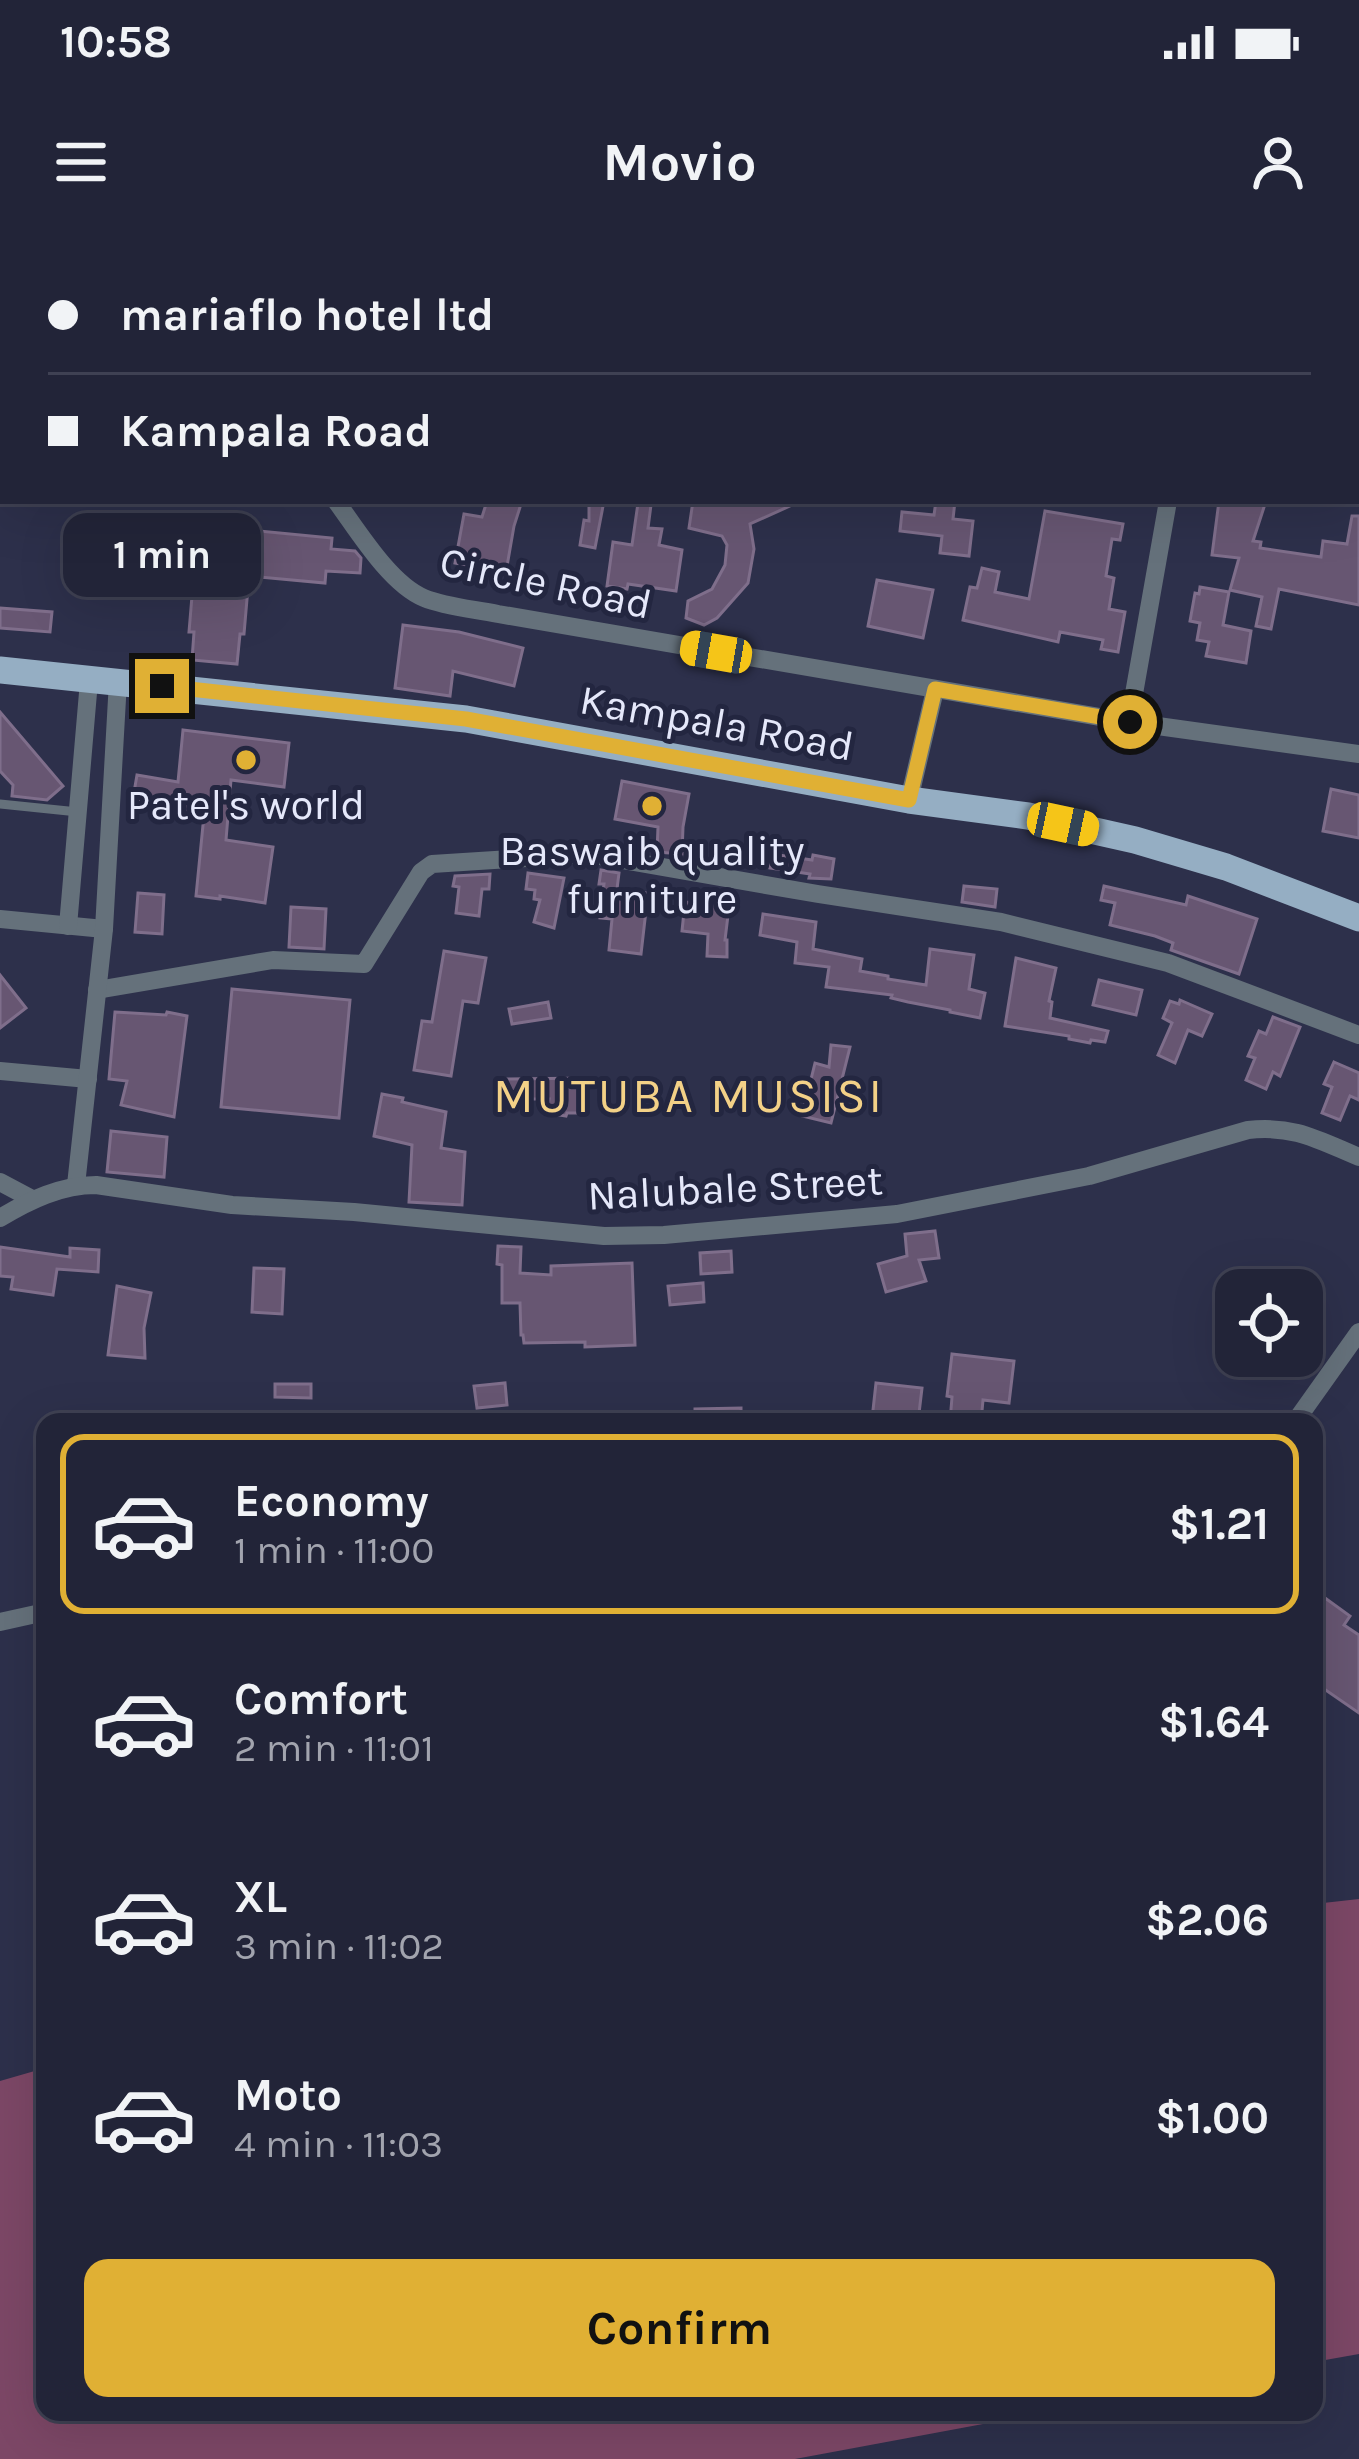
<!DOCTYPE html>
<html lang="en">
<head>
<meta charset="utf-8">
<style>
	:root { --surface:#222438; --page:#2e3043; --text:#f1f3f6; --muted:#a2a4ae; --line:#3f4153; --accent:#e0b034 }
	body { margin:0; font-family:Karla,sans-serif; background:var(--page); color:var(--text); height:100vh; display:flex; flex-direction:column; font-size:45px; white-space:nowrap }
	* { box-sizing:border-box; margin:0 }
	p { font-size:39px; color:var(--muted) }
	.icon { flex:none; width:66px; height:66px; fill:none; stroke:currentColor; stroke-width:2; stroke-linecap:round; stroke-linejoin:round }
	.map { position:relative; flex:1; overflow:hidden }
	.drawer { position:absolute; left:36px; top:1173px; width:1287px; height:1008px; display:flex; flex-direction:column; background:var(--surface); border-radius:24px; box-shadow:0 12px 48px #0002,0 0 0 3px var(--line) }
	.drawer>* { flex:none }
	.guide { position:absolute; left:0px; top:0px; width:1359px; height:264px; box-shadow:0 12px 48px #0002,0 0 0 3px var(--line); display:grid; align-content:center; height:264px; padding:0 48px; background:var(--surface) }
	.buttons { position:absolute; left:1215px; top:1029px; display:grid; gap:24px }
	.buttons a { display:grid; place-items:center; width:108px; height:108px; border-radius:24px; background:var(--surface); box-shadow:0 12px 48px #0002,0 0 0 3px var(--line); font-size:60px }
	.end { position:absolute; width:54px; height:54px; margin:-27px; border:15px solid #e0b034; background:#111; box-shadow:0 0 0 6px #111 }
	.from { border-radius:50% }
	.bubble { position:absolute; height:84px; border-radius:24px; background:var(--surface); box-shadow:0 12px 48px #0002,0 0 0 3px var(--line); font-size:39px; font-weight:700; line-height:84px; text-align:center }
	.car { position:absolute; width:36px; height:72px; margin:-36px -18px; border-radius:15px; box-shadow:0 0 9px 3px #0007; background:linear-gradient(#f5c518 24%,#345 0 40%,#f5c518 0 76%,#345 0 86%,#f5c518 0) }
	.guide b { display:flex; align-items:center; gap:42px; height:114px; font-size:45px }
	.guide b+b { border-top:3px solid var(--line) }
	.guide i { width:30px; height:30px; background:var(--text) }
	ul { padding:21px 0 0; list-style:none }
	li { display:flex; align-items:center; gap:36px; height:180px; margin:0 24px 18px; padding:0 24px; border:6px solid transparent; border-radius:24px }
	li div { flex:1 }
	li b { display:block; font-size:45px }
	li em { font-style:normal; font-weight:700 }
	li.selected { border-color:var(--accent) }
	li>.icon { width:108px; height:108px; stroke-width:1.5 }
	.action { display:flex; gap:24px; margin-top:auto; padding:24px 48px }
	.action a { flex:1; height:138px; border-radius:24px; background:var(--accent); color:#111; font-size:48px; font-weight:700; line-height:138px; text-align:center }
	.status { display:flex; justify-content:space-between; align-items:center; height:84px; padding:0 60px; background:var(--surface); direction:ltr }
	.status svg { height:33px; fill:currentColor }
	header { display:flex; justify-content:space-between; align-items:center; height:156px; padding:0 48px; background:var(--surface); font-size:54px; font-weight:700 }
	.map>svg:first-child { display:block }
	.green { fill:#7c4766 }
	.building { fill:#675672; stroke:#7f6e8b; stroke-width:3 }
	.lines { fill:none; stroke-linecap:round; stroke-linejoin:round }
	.service { stroke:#65717b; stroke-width:9 }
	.minor { stroke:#65717b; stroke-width:18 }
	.primary { stroke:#95aec3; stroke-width:27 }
	.route { stroke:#e0b034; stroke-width:15 }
	.poi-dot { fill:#e0b034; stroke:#232640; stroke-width:4.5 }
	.labels { text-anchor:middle; stroke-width:10; stroke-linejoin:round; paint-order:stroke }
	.street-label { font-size:42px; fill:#e5e8fa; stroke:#232640 }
	.poi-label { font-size:42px; fill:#e5e8fa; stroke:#232640 }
	.quarter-label { font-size:48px; letter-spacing:3px; fill:#f3d187; stroke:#232640 }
</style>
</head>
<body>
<div class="status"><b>10:58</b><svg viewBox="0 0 49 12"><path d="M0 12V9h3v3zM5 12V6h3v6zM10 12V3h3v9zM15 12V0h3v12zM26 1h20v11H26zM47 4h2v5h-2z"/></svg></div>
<header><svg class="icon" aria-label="menu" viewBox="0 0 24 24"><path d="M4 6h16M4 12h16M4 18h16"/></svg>Movio<svg class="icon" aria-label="person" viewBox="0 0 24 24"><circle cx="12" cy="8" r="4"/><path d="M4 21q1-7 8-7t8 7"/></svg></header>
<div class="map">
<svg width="1359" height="2219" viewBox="0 0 1359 2219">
	<rect width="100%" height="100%" fill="#2d304b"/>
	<g class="green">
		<path d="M 1359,1659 L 1359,2114 L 1314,2122 L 1314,1664 Z"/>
		<path d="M 45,1828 L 45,2172 L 1047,2172 L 795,2219 L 0,2219 L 0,1841 Z"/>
	</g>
	<g class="building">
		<path d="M 487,261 L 522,261 L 514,286 L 506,332 L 455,323 L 464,274 L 482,277 Z"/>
		<path d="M 589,261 L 604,261 L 595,308 L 580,305 L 584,280 L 589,281 Z"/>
		<path d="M 693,261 L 801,261 L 750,284 L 754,309 L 748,343 L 717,378 L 704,385 L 686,378 L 688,361 L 712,349 L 725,325 L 727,305 L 722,296 L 689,288 Z"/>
		<path d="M 936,261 L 955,261 L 953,279 L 973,281 L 969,316 L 940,313 L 942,296 L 900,291 L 902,272 L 934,275 Z"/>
		<path d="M 1219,261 L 1266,261 L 1253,301 L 1261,302 L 1260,308 L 1321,317 L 1323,301 L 1347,304 L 1352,276 L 1359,276 L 1359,365 L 1279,349 L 1271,389 L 1256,386 L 1262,357 L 1230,350 L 1239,318 L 1212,315 Z"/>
		<path d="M 638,263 L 651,265 L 648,288 L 662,289 L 659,305 L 682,310 L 676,351 L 628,344 L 627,349 L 607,346 L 613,302 L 632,305 Z"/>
		<path d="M 1045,271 L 1123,284 L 1120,300 L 1112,299 L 1106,336 L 1114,338 L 1109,369 L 1125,372 L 1118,412 L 1101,409 L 1103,400 L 1060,392 L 1058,402 L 963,380 L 970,347 L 977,348 L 982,328 L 999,332 L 995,352 L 1029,359 Z"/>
		<path d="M 206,286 L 332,298 L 331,309 L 355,311 L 361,318 L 360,333 L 326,331 L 325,343 L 249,336 L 244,394 L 240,394 L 237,424 L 192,420 L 194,392 L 189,392 L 194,332 L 183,331 L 184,318 L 195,319 L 196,312 L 204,312 Z"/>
		<rect x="134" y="296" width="30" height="23"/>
		<path d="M 877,340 L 933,350 L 923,398 L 868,386 Z"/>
		<path d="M 1200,347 L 1229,352 L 1223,385 L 1251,391 L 1246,423 L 1206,416 L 1209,402 L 1197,400 L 1200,383 L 1190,381 L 1195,353 L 1199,354 Z"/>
		<path d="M 0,368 L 52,372 L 50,392 L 0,388 Z"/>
		<path d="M 403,385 L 459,392 L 523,408 L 514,446 L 453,431 L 450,456 L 395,448 Z"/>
		<path d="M 0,472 L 63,546 L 47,560 L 12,556 L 13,545 L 0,531 Z"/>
		<path d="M 183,490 L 289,503 L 284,547 L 231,540 L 226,600 L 273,607 L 265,663 L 220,656 L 220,659 L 196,656 L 204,575 L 132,564 L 137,535 L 178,542 Z"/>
		<path d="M 622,541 L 689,554 L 683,587 L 682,614 L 657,612 L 658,587 L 615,579 Z"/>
		<path d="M 1331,549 L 1359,555 L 1359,598 L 1323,591 Z"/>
		<path d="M 772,614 L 812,620 L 813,615 L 834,619 L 831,639 L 809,638 L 810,634 L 770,628 Z"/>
		<path d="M 601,630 L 619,633 L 617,649 L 648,653 L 641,714 L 609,710 L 612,679 L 600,678 L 604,644 L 599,644 Z"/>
		<path d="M 528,633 L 564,638 L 554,688 L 534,682 L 540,660 L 534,659 L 535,650 L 526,649 Z"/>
		<path d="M 490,634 L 489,649 L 482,649 L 479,676 L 456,673 L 459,647 L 453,646 L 455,636 Z"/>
		<path d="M 964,646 L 997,649 L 995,667 L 962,662 Z"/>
		<path d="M 1104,646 L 1186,665 L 1188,656 L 1257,679 L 1239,734 L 1171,710 L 1173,703 L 1155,696 L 1110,685 L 1115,663 L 1101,660 Z"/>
		<path d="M 138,653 L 164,655 L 162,694 L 135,692 Z"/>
		<path d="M 685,662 L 729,667 L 725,700 L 727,700 L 727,717 L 707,716 L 708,694 L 682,691 Z"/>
		<path d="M 291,667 L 326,669 L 324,709 L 289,707 Z"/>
		<path d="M 763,674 L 816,682 L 813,709 L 862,719 L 860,731 L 888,736 L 888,739 L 926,745 L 930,709 L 974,715 L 969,749 L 985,753 L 980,778 L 950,772 L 950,770 L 908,762 L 891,758 L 892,755 L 826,747 L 829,727 L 795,723 L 797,702 L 760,695 Z"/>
		<path d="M 444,711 L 486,718 L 478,763 L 463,761 L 451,836 L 414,830 L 422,781 L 432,782 Z"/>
		<path d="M 1016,718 L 1056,728 L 1049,761 L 1052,762 L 1050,778 L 1108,791 L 1105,802 L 1091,800 L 1090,803 L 1069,799 L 1069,796 L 1005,786 Z"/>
		<path d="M 0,735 L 26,768 L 0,788 Z"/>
		<path d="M 1099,740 L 1142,750 L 1136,775 L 1093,765 Z"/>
		<path d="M 232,749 L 350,760 L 339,878 L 221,867 Z"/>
		<path d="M 1180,760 L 1212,774 L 1202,796 L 1188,790 L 1175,823 L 1158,815 L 1172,783 L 1163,778 L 1170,761 L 1179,764 Z"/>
		<path d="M 548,762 L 551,778 L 512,784 L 509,769 Z"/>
		<path d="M 115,772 L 166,775 L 167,772 L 187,776 L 174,877 L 121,865 L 127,841 L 109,839 Z"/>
		<path d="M 1273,777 L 1300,787 L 1280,836 L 1273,832 L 1266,849 L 1246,840 L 1255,818 L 1248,816 L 1259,791 L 1266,794 Z"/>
		<path d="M 831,805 L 850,807 L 831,883 L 802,876 L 815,823 L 829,827 Z"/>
		<path d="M 1334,822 L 1359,833 L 1359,860 L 1350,856 L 1340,880 L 1322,873 L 1332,847 L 1324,844 Z"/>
		<path d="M 587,838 L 587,873 L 567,873 L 566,876 L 547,873 L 549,859 L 500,859 L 500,839 Z"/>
		<path d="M 382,854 L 403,858 L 402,862 L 446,872 L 441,908 L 465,912 L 462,965 L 409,962 L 412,905 L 374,896 Z"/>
		<path d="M 111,891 L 167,897 L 164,937 L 107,932 Z"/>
		<path d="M 935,991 L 939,1018 L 919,1020 L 926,1041 L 886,1052 L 878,1024 L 907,1016 L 905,994 Z"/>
		<path d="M 498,1006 L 521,1007 L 520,1033 L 551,1035 L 551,1026 L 632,1023 L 635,1105 L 585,1107 L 585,1102 L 524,1103 L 523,1095 L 521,1095 L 520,1063 L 502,1063 L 502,1025 L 497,1024 Z"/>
		<path d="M 0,1007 L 70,1017 L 70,1008 L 99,1010 L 98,1032 L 57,1029 L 53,1055 L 11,1049 L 13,1037 L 0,1036 Z"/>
		<path d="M 731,1011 L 732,1032 L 701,1034 L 700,1013 Z"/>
		<path d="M 254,1028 L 284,1029 L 282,1074 L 252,1072 Z"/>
		<path d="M 703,1043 L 704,1062 L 670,1065 L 668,1046 Z"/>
		<path d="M 117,1046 L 151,1053 L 144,1088 L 145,1118 L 108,1115 Z"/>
		<path d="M 952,1114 L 1014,1121 L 1009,1163 L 983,1160 L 981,1182 L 950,1182 L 952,1157 L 947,1156 Z"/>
		<path d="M 1222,1116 L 1291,1122 L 1290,1136 L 1255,1133 Z"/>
		<path d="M 505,1143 L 507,1165 L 477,1168 L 474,1146 Z"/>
		<path d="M 876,1143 L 922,1148 L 918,1182 L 872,1179 Z"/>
		<path d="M 275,1144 L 311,1144 L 311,1158 L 275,1157 Z"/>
		<path d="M 741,1168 L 741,1182 L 695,1182 L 695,1169 Z"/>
		<path d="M 1314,1350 L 1350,1376 L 1344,1385 L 1359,1395 L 1359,1473 L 1314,1442 Z"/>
	</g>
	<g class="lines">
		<path class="service" d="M 0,564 L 78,572"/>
		<g class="minor">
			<path d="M 486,0 L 492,3"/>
			<path d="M 283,3 L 283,0"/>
			<path d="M 1208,3 L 1208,0"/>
			<path d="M 336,261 C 358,291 390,344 424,358 C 446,367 474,369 498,374 L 1129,482 L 1168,261"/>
			<path d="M 1129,482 L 1359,514"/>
			<path d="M 909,560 L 935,450"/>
			<path d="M 0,679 L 104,689"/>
			<path d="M 68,686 L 89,441"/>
			<path d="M 97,750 L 273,720 L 364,724 L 421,632 L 432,624 L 588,614 L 818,654 L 1001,682 L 1168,723 L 1359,795"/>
			<path d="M 0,831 L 88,839"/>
			<path d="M 0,942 L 32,959"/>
			<path d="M 76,945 L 104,689 L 118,441"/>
			<path d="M 0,978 C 30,960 61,945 96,945 L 232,965 L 354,972 L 604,996 L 664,995 L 897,974 L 1089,936 L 1248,890 C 1294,885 1318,900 1359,917"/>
			<path d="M 1295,1182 L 1359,1092"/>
			<path d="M 0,1382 L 45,1372"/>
		</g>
		<path class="primary" d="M 0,430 L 466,479 L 909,560 L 1028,576 L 1135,600 L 1226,627 L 1359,678"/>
	</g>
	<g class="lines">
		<path class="route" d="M 162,446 L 466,479 L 909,560 L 935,449 L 1130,482"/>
	</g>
	<g class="poi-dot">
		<circle cx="246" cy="520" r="12"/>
		<circle cx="652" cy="566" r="12"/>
	</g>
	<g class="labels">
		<g class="street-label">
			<text transform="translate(546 342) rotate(12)" y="15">Circle Road</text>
			<text transform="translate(717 482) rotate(10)" y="15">Kampala Road</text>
			<text transform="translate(735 947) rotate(-3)" y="15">Nalubale Street</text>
		</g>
		<g class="poi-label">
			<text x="246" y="579">Patel's world</text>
			<text x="652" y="625">Baswaib quality<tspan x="652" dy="48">furniture</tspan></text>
		</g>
		<g class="quarter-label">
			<text x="689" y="872">MUTUBA MUSISI</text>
		</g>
	</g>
</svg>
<div class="buttons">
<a><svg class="icon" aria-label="locate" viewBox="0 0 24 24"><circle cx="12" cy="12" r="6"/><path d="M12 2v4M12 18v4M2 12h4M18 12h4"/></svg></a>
</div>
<i class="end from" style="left:1130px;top:482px"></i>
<i class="end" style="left:162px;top:446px"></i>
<div class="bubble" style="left:63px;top:273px;width:198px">1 min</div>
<i class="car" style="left:716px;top:412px;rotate:280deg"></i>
<i class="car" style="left:1063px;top:584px;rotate:102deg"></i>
<div class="guide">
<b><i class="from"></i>mariaflo hotel ltd</b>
<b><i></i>Kampala Road</b>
</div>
<section class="drawer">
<ul>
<li class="selected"><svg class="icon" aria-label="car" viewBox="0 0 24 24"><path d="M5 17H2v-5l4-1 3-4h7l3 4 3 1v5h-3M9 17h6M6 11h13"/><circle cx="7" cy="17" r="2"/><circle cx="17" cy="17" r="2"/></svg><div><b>Economy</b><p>1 min · 11:00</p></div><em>$1.21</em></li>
<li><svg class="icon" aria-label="car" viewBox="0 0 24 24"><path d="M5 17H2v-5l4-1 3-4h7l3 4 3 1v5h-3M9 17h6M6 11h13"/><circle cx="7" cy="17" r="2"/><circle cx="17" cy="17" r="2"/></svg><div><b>Comfort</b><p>2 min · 11:01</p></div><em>$1.64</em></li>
<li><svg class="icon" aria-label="car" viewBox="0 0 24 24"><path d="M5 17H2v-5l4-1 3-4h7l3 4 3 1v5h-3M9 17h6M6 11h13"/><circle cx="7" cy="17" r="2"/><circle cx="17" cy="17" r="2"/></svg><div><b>XL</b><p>3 min · 11:02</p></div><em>$2.06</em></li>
<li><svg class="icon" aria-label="car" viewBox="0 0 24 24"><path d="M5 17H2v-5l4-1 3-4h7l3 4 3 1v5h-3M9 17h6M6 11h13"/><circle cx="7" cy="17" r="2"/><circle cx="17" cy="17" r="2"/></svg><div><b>Moto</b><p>4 min · 11:03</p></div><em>$1.00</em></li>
</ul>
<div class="action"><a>Confirm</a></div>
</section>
</div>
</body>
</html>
